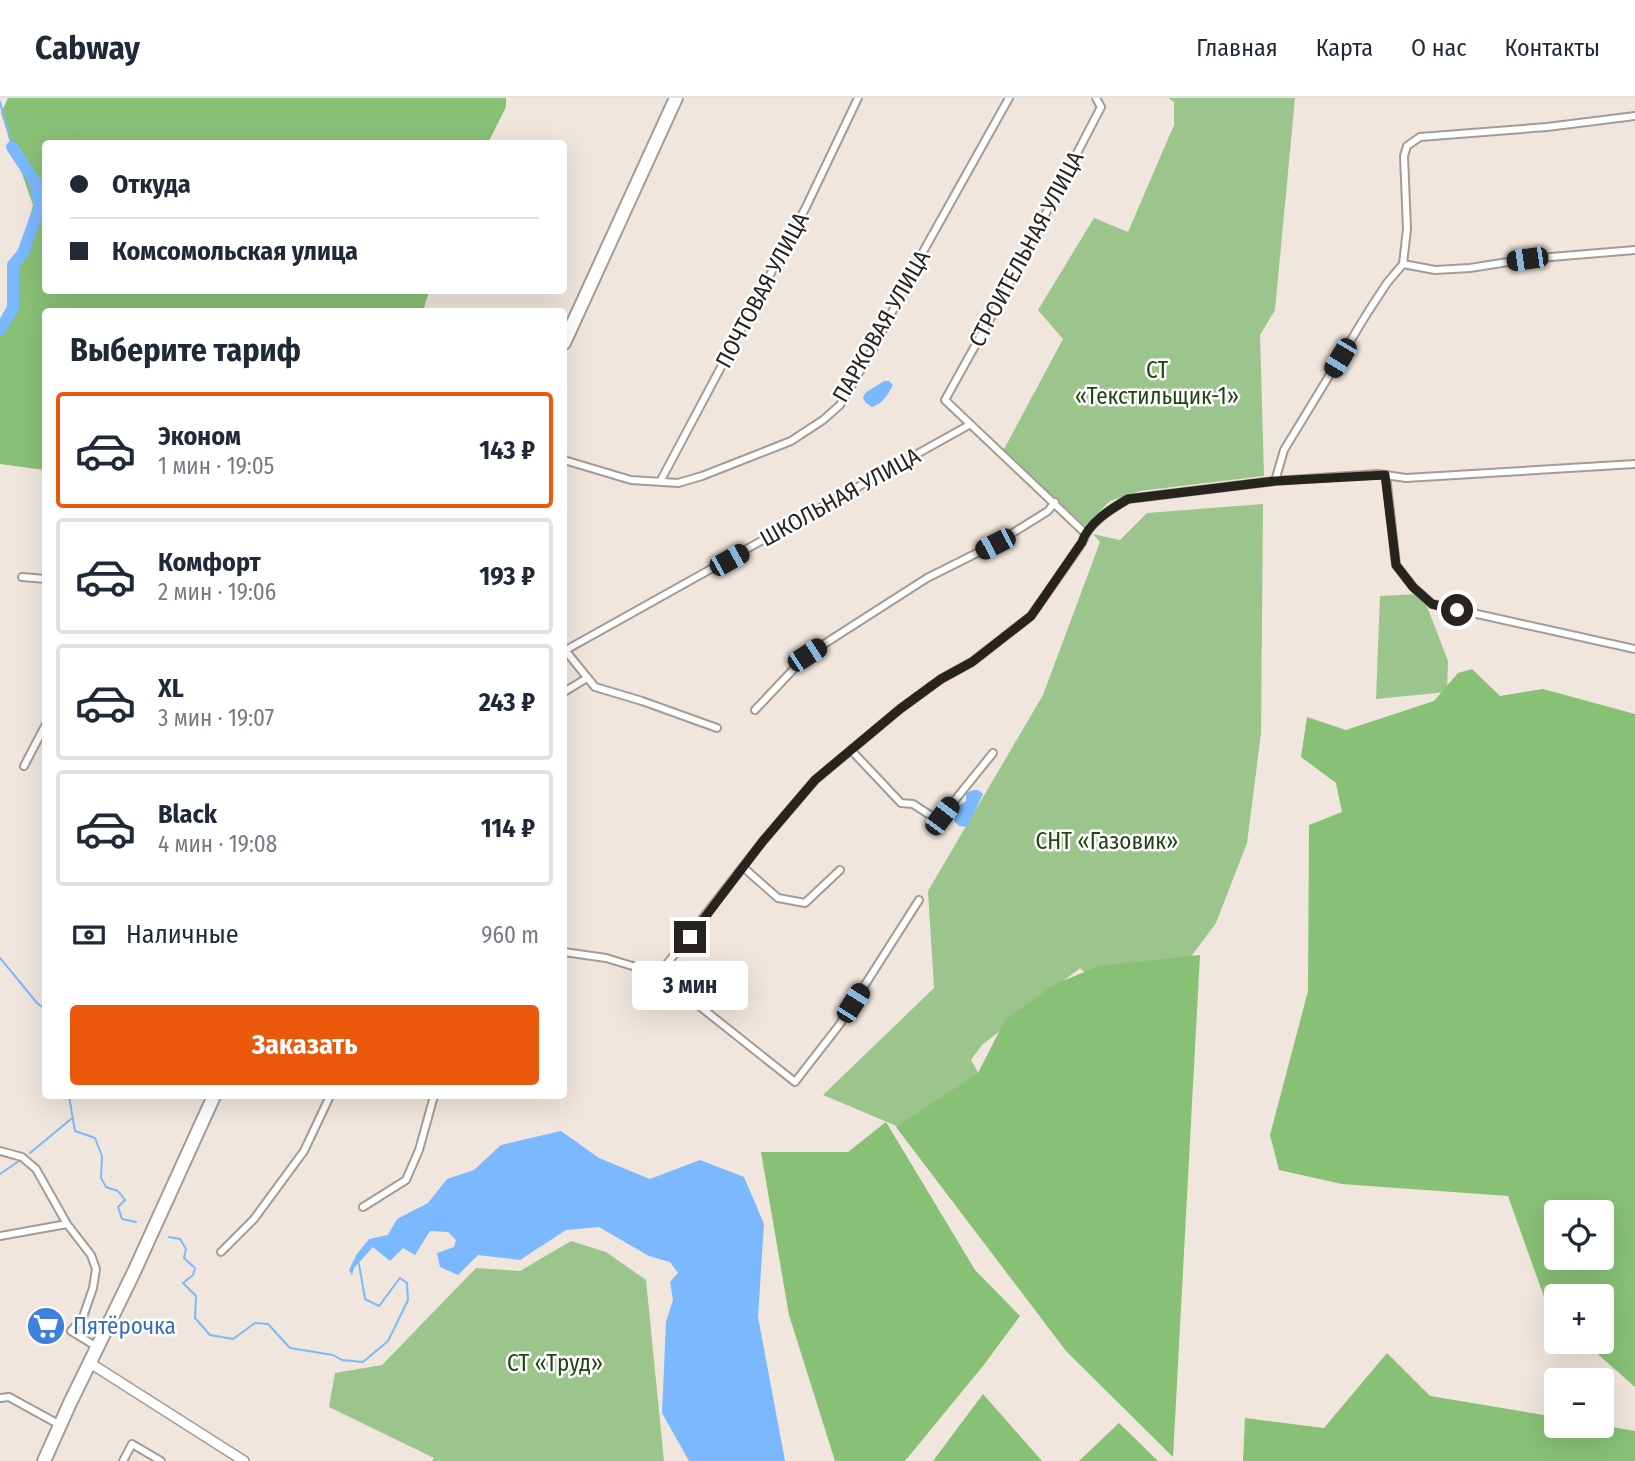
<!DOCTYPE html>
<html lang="ru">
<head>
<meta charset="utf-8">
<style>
	:root { --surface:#fff; --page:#f2f2f3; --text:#1f2937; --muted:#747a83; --line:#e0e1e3; --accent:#ea580c }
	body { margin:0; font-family:"Fira Sans Condensed",sans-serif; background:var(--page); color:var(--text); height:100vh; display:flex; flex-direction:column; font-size:26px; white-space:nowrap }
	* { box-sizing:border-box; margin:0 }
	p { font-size:23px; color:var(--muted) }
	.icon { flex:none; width:38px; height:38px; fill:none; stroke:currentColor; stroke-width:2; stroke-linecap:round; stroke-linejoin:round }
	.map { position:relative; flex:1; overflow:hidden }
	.drawer { position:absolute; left:42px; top:210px; width:525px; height:791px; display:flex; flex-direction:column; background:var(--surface); border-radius:7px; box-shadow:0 7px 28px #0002 }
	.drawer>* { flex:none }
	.banner { position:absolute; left:42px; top:42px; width:525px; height:154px; border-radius:7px; box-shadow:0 7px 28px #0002; display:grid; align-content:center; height:154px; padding:0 28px; background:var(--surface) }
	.buttons { position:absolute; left:1544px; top:1102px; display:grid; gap:14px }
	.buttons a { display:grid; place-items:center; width:70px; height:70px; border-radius:7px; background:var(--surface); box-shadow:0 7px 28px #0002; font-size:35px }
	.end { position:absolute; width:32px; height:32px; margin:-16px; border:9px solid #272420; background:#fff; box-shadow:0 0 0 4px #fff }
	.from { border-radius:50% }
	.bubble { position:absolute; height:49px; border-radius:7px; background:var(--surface); box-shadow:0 7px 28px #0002; font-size:23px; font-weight:700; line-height:49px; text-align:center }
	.car { position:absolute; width:21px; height:42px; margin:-21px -10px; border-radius:9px; box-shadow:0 0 5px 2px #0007; background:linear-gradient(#222 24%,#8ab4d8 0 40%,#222 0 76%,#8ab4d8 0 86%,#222 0) }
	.banner b { display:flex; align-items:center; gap:24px; height:66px; font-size:26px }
	.banner b+b { border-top:2px solid var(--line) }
	.banner i { width:18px; height:18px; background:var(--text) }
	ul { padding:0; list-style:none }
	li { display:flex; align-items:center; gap:21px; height:116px; margin:0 14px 10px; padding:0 14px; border:4px solid var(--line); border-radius:7px }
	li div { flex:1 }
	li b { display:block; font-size:26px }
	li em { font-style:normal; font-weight:700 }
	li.on { border-color:var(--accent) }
	li>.icon { width:63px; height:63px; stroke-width:1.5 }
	h2 { padding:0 28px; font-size:32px; line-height:84px }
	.pay { display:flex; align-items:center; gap:18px; height:77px; padding:0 28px; font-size:26px }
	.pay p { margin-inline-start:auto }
	.button { display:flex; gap:14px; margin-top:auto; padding:14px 28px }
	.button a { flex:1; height:80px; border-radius:7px; background:var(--accent); color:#fff; font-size:28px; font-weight:700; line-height:80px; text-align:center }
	header { display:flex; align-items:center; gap:42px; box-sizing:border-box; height:98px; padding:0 35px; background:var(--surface); border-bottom:2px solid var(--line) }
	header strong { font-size:33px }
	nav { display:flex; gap:38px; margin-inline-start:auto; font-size:24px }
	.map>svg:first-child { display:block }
	.green { fill:#9bc58d }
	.forest { fill:#88c075; fill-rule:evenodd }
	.water { fill:#7bb8fd }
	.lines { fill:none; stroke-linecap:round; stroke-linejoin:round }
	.stream { stroke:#7bb8fd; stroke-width:2 }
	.river { stroke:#7bb8fd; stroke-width:12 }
	.street-casing { stroke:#a59b93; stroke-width:10 }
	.secondary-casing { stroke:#a59b93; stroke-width:12 }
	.highway-casing { stroke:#a59b93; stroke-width:16 }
	.street { stroke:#fff; stroke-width:6 }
	.secondary { stroke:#fff; stroke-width:9 }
	.highway { stroke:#fff; stroke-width:12 }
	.route { stroke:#272420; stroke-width:9 }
	.labels { text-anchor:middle; stroke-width:5; stroke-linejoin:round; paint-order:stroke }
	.street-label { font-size:23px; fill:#272420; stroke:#fff }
	.park-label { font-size:23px; fill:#204512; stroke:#fff }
	.shop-label { font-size:23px; fill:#366cbe; stroke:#fff; text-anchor:start }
</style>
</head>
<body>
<header>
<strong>Cabway</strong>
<nav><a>Главная</a><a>Карта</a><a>О нас</a><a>Контакты</a></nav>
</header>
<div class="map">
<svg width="1635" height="1363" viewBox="0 0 1635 1363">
	<rect width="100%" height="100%" fill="#f0e6dd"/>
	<g class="green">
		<path d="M 1168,0 L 1295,0 L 1275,212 L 1260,237 L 1264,378 L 1140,393 L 1110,403 L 1085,428 L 1003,353 L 1063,241 L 1038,212 L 1094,120 L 1128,134 L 1174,27 L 1174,4 Z"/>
		<path d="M 1263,406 L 1261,636 L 1247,745 L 1216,825 L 1187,864 L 1095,884 L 1080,870 L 982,947 L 971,962 L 980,978 L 899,1029 L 823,997 L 934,890 L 928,793 L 1043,597 L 1100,444 L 1093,436 L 1120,442 L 1147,415 Z"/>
		<path d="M 1419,496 L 1428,511 L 1448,563 L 1447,594 L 1376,601 L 1380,498 Z"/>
		<path d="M 571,1143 L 606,1154 L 646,1182 L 664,1363 L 432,1363 L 434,1360 L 329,1309 L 335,1275 L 382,1267 L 476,1170 L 520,1173 Z"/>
	</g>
	<g class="forest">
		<path d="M 8,0 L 506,0 L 506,9 L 488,45 L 46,46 L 46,192 L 429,193 L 423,213 L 46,214 L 45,372 L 0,366 L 0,238 L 33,107 L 1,15 Z"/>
		<path d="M 1472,571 L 1500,598 L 1543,591 L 1635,616 L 1635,1289 L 1584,1244 L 1601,1244 L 1601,1199 L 1556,1199 L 1556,1219 L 1549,1213 L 1508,1098 L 1342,1086 L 1279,1072 L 1270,1037 L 1308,893 L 1309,727 L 1342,714 L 1336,685 L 1301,659 L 1307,619 L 1346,632 L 1434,603 L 1458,575 ZM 1556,1115 L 1601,1115 L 1601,1160 L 1556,1160 Z"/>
		<path d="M 1200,857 L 1173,1359 L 1066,1253 L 896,1029 L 978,975 L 1005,922 L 1053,887 L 1099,868 Z"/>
		<path d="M 886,1024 L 975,1172 L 1020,1218 L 983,1268 L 905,1363 L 835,1363 L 789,1217 L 761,1054 L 848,1054 Z"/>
		<path d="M 1387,1255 L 1430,1298 L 1556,1319 L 1556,1328 L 1601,1327 L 1635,1333 L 1635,1363 L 1243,1363 L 1245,1320 L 1324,1330 Z"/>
		<path d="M 983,1296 L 1042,1363 L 933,1363 Z"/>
		<path d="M 1119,1325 L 1158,1363 L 1079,1363 Z"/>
	</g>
	<g class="water">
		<path d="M 884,283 L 889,283 L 893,287 C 887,298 883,305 872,309 L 866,305 L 863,300 L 865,295 Z"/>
		<path d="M 973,692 L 978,692 L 983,696 L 967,729 L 959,728 L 954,723 L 952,712 L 966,703 L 966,695 Z"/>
		<path d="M 561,1033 L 599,1060 L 650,1081 L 700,1062 L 744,1079 L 764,1126 L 758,1219 L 785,1363 L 689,1363 L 662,1315 L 666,1224 L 673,1202 L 670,1184 L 678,1175 L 670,1164 L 649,1158 L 599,1129 L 566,1132 L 520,1162 L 478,1157 L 458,1177 L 440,1169 L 437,1155 L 454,1149 L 456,1142 L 448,1134 L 430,1133 L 415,1157 L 403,1150 L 390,1163 L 373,1149 L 354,1170 L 352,1177 L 349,1172 L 357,1156 L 369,1141 L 388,1137 L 397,1121 L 428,1105 L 447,1081 L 474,1072 L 501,1047 Z"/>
	</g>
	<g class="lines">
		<g class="stream">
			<path d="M 0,4 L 12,49"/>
			<path d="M 0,860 L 37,905 L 46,912"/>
			<path d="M 69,998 L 75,1033 L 95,1040 L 102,1058 L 101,1080 L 106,1089 L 118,1093 L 125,1102 L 118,1109 L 122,1121 L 136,1124"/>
			<path d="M 30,1055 L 71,1021"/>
			<path d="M 0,1076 L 19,1063"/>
			<path d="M 169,1139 L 180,1141 L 186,1151 L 184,1160 L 195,1170 L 193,1177 L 183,1185 L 196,1198 L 195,1220 L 210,1237 L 233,1241 L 255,1225 L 268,1226 L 290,1250 L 333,1257 L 342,1262 L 363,1264 L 388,1243 L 408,1202 L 407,1185 L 400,1180 L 379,1208 L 365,1201 L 359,1166"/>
		</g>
		<path class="river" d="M 0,232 L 13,210 L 13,167 L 23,155 L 40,108 L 35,84 L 12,49"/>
		<g class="street-casing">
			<g id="street">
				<path d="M 1403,166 L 1435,172 L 1470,170 L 1527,161 L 1635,152"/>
				<path d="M 564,362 L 631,382 L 678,385 L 702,378 L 791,343 L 823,322 L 840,307 L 873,251 L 924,152 L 1009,0"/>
				<path d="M 1386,377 L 1396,467 L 1413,489 L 1432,506 L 1635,551"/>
				<path d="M 661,382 L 806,109 L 858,0"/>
				<path d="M 1275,383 L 1284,352 L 1368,214 L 1387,185 L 1403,166 L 1407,131 L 1404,58 L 1407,48 L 1420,39 L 1547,29 L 1635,18"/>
				<path d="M 1085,435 L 945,302 L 1006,192 L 1101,9 L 1096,0"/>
				<path d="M 22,479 L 46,481"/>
				<path d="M 565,552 L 595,589 L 642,603 L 717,630"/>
				<path d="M 564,553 L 969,327"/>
				<path d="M 564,594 L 587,580"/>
				<path d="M 755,612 L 807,557 L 927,480 L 995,446 L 1048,413 L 1055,404"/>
				<path d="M 851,652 L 901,705 L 913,706 L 933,719 L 942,718 L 993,655"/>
				<path d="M 24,668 L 46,626"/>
				<path d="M 744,770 L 778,800 L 805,805 L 840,772"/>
				<path d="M 564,854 L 606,860 L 659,876 L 795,984 L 840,926 L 919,802"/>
				<path d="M 659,876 L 763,743 L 815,682 L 900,611 L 941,581 L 972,564 L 1031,518 L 1082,445 C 1088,425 1111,411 1128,401 L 1275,383 L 1378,376 L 1406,380 L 1635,366"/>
				<path d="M 0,1053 L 22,1059 L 36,1071 L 67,1126 L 91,1157 L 96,1171 L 93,1190 L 83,1219 L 71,1233 L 97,1249"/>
				<path d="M 363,1109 L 406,1082 L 419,1052 L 434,998"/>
				<path d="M 0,1138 L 67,1126"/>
				<path d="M 221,1154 L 254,1121 L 304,1053 L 330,998"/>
				<path d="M 0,1300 L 9,1299 L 60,1327"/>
				<path d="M 123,1363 L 132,1346 L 161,1363"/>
			</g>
		</g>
		<g class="secondary-casing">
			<path id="secondary" d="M 90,1265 L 244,1363"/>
		</g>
		<g class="highway-casing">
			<g id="highway">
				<path d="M 564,245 L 676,0"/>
				<path d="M 44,1363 L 70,1305 L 133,1176 L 214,998"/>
			</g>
		</g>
		<use href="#street" class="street"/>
		<use href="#secondary" class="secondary"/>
		<use href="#highway" class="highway"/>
	</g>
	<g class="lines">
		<path class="route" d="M 690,839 L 763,743 L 815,682 L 900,611 L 941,581 L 972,564 L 1031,518 L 1082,444 C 1088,425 1111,411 1128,401 L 1275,383 L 1385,377 L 1396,467 L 1413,489 L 1432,506 L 1457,512"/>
	</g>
	<defs>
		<g id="supermarket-disc" transform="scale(2.0125)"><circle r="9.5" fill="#3f7fe0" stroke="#fff"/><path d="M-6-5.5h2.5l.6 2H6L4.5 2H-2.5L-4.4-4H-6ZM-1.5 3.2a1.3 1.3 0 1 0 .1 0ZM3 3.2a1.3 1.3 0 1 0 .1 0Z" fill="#fff"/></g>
	</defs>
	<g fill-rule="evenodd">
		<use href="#supermarket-disc" x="46" y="1228"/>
	</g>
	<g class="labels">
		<g class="street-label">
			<text transform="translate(1026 151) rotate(-62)" y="8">СТРОИТЕЛЬНАЯ УЛИЦА</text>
			<text transform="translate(762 192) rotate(-62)" y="8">ПОЧТОВАЯ УЛИЦА</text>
			<text transform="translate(881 228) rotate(-60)" y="8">ПАРКОВАЯ УЛИЦА</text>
			<text transform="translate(840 399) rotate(-29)" y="8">ШКОЛЬНАЯ УЛИЦА</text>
		</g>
		<g class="park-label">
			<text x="1157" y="280">СТ<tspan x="1157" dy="26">«Текстильщик-1»</tspan></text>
			<text x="1107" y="751">СНТ «Газовик»</text>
			<text x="555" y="1273">СТ «Труд»</text>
		</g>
		<g class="shop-label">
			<text x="73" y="1236">Пятёрочка</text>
		</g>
	</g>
</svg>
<div class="buttons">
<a><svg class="icon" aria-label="locate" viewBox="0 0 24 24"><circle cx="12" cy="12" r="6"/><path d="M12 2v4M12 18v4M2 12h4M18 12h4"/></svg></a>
<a>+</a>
<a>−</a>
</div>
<i class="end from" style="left:1457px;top:512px"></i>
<i class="end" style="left:690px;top:839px"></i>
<div class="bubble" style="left:632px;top:863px;width:116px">3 мин</div>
<i class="car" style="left:1527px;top:161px;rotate:262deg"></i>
<i class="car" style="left:1340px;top:260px;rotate:211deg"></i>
<i class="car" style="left:995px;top:446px;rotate:243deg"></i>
<i class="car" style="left:729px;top:462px;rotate:61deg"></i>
<i class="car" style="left:807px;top:557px;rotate:57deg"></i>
<i class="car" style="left:942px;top:718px;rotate:37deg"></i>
<i class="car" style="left:853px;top:905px;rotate:32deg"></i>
<div class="banner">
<b><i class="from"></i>Откуда</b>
<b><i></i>Комсомольская улица</b>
</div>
<section class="drawer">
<h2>Выберите тариф</h2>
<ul>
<li class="on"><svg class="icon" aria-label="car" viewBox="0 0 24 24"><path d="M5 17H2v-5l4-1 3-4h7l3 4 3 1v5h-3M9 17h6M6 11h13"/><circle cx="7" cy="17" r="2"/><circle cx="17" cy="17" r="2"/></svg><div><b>Эконом</b><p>1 мин · 19:05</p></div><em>143 ₽</em></li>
<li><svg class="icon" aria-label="car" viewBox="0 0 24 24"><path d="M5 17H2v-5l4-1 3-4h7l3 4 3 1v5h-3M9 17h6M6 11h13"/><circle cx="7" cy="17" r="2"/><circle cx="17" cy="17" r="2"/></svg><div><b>Комфорт</b><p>2 мин · 19:06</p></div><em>193 ₽</em></li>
<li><svg class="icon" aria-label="car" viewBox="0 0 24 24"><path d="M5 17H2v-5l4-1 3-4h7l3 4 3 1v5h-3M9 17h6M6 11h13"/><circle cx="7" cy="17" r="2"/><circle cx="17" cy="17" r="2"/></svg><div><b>XL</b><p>3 мин · 19:07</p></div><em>243 ₽</em></li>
<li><svg class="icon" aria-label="car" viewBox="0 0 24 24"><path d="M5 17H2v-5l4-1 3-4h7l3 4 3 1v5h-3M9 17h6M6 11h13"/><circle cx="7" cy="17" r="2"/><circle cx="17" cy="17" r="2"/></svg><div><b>Black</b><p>4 мин · 19:08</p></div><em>114 ₽</em></li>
</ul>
<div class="pay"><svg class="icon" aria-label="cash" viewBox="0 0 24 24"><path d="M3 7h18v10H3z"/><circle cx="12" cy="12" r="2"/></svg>Наличные<p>960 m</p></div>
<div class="button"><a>Заказать</a></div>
</section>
</div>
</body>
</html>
